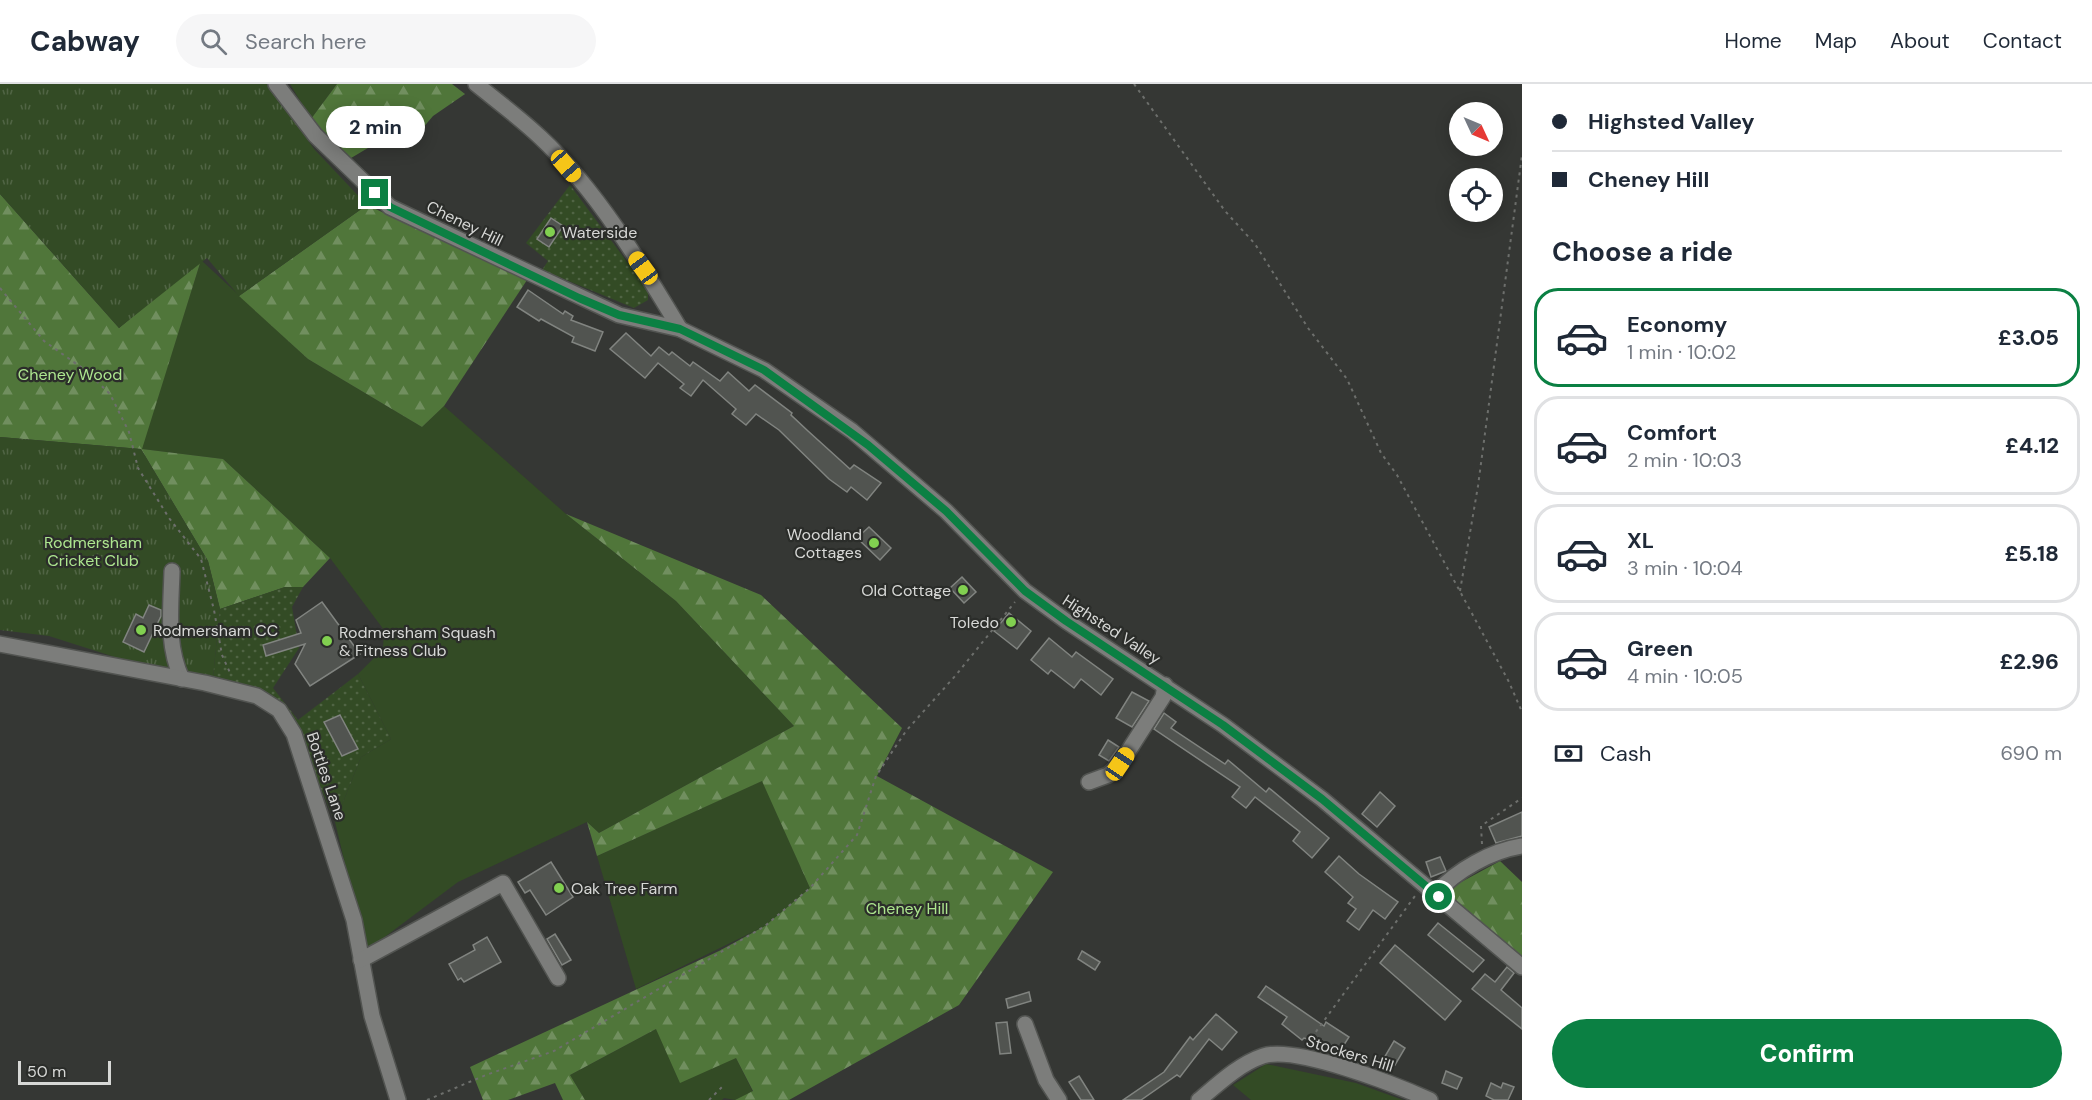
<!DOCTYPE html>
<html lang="en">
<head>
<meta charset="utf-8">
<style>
	:root { --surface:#fff; --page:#f6f6f7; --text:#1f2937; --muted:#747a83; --line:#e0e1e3; --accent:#0b8043 }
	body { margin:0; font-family:"DM Sans",sans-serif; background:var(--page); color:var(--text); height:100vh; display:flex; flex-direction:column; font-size:22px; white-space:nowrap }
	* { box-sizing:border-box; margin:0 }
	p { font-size:20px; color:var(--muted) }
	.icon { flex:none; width:33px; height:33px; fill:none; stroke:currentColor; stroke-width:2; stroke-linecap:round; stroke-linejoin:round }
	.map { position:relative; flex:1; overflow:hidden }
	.details { display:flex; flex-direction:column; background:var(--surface); width:570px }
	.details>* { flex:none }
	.top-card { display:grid; align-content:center; height:132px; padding:0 30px; background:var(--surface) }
	.needle { width:39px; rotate:134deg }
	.tools { position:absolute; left:1449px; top:18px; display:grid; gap:12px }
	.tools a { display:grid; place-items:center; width:54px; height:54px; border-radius:50%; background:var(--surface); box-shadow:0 3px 15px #0003; font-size:30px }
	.scale { position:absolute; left:18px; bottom:15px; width:93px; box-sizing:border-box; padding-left:6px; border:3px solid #d7d8d6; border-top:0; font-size:16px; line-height:21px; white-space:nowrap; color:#d7d8d6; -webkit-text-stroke:4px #2b2d2a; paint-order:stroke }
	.end { position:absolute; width:27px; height:27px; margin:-14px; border:8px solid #0b8043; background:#fff; box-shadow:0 0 0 3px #fff }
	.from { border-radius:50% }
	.bubble { position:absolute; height:42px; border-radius:21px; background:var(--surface); box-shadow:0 3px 15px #0003; font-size:20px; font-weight:800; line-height:42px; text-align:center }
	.car { position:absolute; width:18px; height:36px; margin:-18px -9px; border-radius:8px; box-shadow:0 0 4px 2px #0007; background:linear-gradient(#f5c518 24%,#345 0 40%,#f5c518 0 76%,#345 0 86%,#f5c518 0) }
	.top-card b { display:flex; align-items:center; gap:21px; height:57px; font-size:22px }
	.top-card b+b { border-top:2px solid var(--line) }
	.top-card i { width:15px; height:15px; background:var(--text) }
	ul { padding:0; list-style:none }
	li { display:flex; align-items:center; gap:18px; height:99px; margin:0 12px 9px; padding:0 18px; border:3px solid var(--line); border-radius:24px }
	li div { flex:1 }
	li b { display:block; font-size:22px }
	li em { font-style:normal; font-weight:800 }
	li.active { border-color:var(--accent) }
	li>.icon { width:54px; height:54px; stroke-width:1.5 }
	h2 { padding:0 30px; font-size:27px; line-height:72px }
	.pay { display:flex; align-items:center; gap:15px; height:66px; padding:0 30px; font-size:22px }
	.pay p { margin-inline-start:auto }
	.action { display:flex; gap:12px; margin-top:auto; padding:12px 30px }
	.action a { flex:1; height:69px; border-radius:36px; background:var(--accent); color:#fff; font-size:24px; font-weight:800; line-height:69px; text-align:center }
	header { display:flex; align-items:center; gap:36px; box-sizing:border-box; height:84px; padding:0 30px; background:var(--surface); border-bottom:2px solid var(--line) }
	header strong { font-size:28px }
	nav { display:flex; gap:33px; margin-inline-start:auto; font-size:21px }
	.search { width:420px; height:54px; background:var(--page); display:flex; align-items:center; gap:15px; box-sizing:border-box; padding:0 21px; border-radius:33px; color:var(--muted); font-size:22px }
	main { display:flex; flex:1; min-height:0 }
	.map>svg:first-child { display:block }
	.grass { fill:#334b25 }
	.forest { fill:url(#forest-firs) }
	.park { fill:url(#park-tufts) }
	.garden { fill:url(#garden-dots); fill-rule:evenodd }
	.building { fill:#515450; stroke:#818480; stroke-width:1.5 }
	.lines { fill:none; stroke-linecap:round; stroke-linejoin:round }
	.minor-casing { stroke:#525451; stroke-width:18 }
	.path { stroke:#6d6f6c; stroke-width:2; stroke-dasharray:3 4.5; stroke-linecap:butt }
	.minor { stroke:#7c7d7b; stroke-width:15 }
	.route { stroke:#0b8043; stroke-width:8 }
	.poi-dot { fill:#81d050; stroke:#2b2d2a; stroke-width:2 }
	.labels { text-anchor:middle; stroke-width:4.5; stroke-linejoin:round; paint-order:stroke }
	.street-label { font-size:16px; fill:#d7d8d6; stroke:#2b2d2a }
	.poi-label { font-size:16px; fill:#d7d8d6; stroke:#2b2d2a; text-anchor:start }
	.park-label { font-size:16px; fill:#ade68f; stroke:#2b2d2a }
</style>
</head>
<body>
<header>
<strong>Cabway</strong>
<div class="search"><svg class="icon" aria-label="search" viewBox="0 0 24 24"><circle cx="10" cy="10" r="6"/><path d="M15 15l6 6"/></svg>Search here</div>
<nav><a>Home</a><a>Map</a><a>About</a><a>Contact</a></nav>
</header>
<main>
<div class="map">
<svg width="1522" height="1016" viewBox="0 0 1522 1016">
	<defs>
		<pattern id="forest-firs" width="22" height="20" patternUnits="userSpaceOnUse" patternTransform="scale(1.5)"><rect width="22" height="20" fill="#50763a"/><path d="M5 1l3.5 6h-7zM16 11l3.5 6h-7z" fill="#718f5f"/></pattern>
		<pattern id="park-tufts" width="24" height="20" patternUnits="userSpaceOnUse" patternTransform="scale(1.5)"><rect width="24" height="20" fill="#334b25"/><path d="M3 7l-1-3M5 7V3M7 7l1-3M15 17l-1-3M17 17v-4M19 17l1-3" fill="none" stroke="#506444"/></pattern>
		<pattern id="garden-dots" width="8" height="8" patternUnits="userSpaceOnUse" patternTransform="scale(1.5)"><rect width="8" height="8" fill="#334b25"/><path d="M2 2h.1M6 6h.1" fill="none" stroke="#506444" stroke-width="1.8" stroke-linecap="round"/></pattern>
	</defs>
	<rect width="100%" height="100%" fill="#353734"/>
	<g class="grass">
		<path d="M 290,0 L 337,0 L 311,35 Z"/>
		<path d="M 201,176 L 308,275 L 422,343 L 444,322 L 566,430 L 676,517 L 794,642 L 599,749 L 587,738 L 458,798 L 366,867 L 335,738 L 361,673 L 391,655 L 358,590 L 383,565 L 384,546 L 330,474 L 223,375 L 141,365 Z"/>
		<path d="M 763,696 L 810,804 L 765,842 L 636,905 L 597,772 Z"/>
		<path d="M 656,945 L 736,974 L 753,1008 L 735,1016 L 724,1014 L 722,1016 L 585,1016 L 570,991 Z"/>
		<path d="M 1266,980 L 1356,999 L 1403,1016 L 1251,1016 L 1233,1001 Z"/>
	</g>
	<g class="forest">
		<path d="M 337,0 L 452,0 L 465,10 L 433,32 L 416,52 L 395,48 L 346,77 L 311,35 Z"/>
		<path d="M 0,110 L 119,244 L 201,176 L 142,365 L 223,375 L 330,474 L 303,503 L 285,503 L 220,525 L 208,477 L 141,365 L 0,353 Z"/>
		<path d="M 367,121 L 527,196 L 444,322 L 422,343 L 308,275 L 239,212 Z"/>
		<path d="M 566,430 L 761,511 L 902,644 L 877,692 L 1053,788 L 959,921 L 789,1016 L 735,1016 L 753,1007 L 736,974 L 680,999 L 656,945 L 570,991 L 585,1016 L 563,1016 L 555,999 L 508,1016 L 483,1016 L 470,983 L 719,867 L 765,842 L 810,804 L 762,697 L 597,772 L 587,738 L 599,749 L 794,642 L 676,517 Z"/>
		<path d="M 1500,777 L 1522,798 L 1522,875 L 1449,811 L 1452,803 Z"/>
	</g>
	<g class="park">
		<path d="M 0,0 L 268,0 L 314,65 L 367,121 L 239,212 L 207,174 L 119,244 L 0,110 Z"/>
		<path d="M 0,353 L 141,365 L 208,477 L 220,525 L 213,593 L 143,582 L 49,552 L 0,546 Z"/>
	</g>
	<g class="garden">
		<path d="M 570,101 L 648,206 L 648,216 L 634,224 L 542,186 L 548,177 L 526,159 ZM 551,134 L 563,142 L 549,163 L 537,155 Z"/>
		<path d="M 285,503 L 303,503 L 292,523 L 299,564 L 273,604 L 298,636 L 358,590 L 391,655 L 361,673 L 335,738 L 295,643 L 264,608 L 213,593 L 220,525 Z"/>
	</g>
	<g class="building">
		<path d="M 551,134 L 563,142 L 549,163 L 537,155 Z"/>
		<path d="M 528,206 L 563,230 L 565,227 L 573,232 L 571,236 L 603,248 L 595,267 L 572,258 L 574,253 L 541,235 L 539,237 L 517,223 Z"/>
		<path d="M 626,249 L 651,272 L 659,263 L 669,271 L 672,268 L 690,282 L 693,278 L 720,297 L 728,288 L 749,307 L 755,301 L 792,329 L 791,331 L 808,347 L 850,385 L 854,381 L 881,399 L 867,416 L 851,403 L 847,408 L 829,395 L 779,346 L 756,330 L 746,341 L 732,330 L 736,325 L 703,296 L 691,312 L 680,304 L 684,300 L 658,279 L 645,294 L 610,265 Z"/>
		<path d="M 869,443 L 891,464 L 880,476 L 857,454 Z"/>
		<path d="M 962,493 L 976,508 L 964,519 L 950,504 Z"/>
		<path d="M 322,518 L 360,570 L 310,602 L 295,580 L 305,560 L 266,572 L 263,561 L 301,549 L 296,536 Z"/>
		<path d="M 149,521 L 161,526 L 161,532 L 144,568 L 123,558 L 136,530 L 143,534 Z"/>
		<path d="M 1009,529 L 1031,547 L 1017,565 L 994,547 Z"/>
		<path d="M 1049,554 L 1072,573 L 1076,568 L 1113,595 L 1101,611 L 1081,595 L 1074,604 L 1051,586 L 1048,590 L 1031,576 Z"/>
		<path d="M 1132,608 L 1149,617 L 1132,643 L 1116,634 Z"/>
		<path d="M 1164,629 L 1176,638 L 1171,644 L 1225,680 L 1228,676 L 1266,708 L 1269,704 L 1329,754 L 1312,774 L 1293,757 L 1300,748 L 1255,713 L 1246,724 L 1232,713 L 1240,703 L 1154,645 Z"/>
		<path d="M 340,631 L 358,665 L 342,672 L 324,638 Z"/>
		<path d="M 1108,656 L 1119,663 L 1109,677 L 1099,671 Z"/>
		<path d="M 1380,708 L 1395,722 L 1377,743 L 1362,730 Z"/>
		<path d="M 1522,728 L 1522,752 L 1496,759 L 1489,743 Z"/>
		<path d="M 1339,772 L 1359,790 L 1398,818 L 1385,835 L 1373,826 L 1359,846 L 1347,837 L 1356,825 L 1348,819 L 1353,813 L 1325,788 Z"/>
		<path d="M 1440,773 L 1446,787 L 1431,793 L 1426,778 Z"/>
		<path d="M 551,778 L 573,813 L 546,831 L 530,806 L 525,809 L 518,798 Z"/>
		<path d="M 1438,839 L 1484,876 L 1473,888 L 1428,851 Z"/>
		<path d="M 555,850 L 571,876 L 562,881 L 547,855 Z"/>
		<path d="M 487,853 L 501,878 L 464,898 L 461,894 L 458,896 L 449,880 L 475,866 L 473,861 Z"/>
		<path d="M 1395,861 L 1461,917 L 1445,936 L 1380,879 Z"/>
		<path d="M 1082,867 L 1100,878 L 1095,886 L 1078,875 Z"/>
		<path d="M 1507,883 L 1514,889 L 1501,906 L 1522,924 L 1522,945 L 1472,905 L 1485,890 L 1495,898 Z"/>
		<path d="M 1266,902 L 1324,942 L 1326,938 L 1349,953 L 1342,964 L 1304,954 L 1302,956 L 1282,940 L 1287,933 L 1258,913 Z"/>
		<path d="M 1029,908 L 1031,917 L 1008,924 L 1006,915 Z"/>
		<path d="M 1216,930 L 1237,948 L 1222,966 L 1209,955 L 1180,993 L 1177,991 L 1141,1016 L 1123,1016 L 1164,988 L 1190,953 L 1193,956 Z"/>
		<path d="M 1007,938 L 1011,969 L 1000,970 L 996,939 Z"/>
		<path d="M 1394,957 L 1405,964 L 1395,981 L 1384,974 Z"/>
		<path d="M 1446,987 L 1462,994 L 1457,1005 L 1442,999 Z"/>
		<path d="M 1079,992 L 1094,1016 L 1081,1016 L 1069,998 Z"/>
		<path d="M 1491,999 L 1501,1004 L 1503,999 L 1514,1003 L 1508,1016 L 1494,1016 L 1486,1012 Z"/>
	</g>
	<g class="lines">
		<g class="minor-casing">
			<g id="minor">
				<path d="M 276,0 L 315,51 L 390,123 L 619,231 L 680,245 L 764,286 L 852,347 L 946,427 L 1025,507 L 1066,537 L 1223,641 L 1322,715 L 1522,883"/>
				<path d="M 476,0 C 497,17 520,34 540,53 C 596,105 641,180 680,245"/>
				<path d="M 172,487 C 171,524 166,561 182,595"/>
				<path d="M 0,560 L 205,599 L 257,612 L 279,626 L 294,650 L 354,836 L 372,932 L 398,1016"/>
				<path d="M 1089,698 L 1108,691 L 1120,680 L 1163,613 L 1165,601"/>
				<path d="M 1436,809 C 1457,786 1491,767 1522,762"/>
				<path d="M 361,876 L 503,799 L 558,894"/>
				<path d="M 1025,940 L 1046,996 L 1059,1016"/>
				<path d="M 1199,1016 C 1218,1000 1239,980 1263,972 C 1296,961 1396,1001 1430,1016"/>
			</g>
		</g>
		<g class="path">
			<path d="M 1134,0 L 1225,127 L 1255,160 L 1308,244 L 1347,295 L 1381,369 L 1397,391 L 1509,598 L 1522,628"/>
			<path d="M 0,204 L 44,257 L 85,286 L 110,310 L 129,348 L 138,384 L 169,434 L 201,475 L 214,526 L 222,571 L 231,591"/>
			<path d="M 1460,507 L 1478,402 L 1522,71"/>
			<path d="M 1482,760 L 1481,742 L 1522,714"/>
			<path d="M 1307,960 L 1415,812"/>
			<path d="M 427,1016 L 486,991 L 554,967 L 765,842 L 810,804 L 857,751 L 876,692 L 906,647 L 956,591 L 1015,518"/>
			<path d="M 709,1016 L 723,1002"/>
		</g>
		<use href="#minor" class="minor"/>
	</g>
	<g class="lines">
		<path class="route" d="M 375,109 L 390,123 L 579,214 L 619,231 L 680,245 L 764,286 L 868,361 L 946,427 L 1025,507 L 1066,537 L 1223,641 L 1322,715 L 1439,813"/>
	</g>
	<g class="poi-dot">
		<circle cx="550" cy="148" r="6"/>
		<circle cx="874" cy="459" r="6"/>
		<circle cx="963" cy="506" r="6"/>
		<circle cx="1011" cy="538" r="6"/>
		<circle cx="141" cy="546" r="6"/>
		<circle cx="327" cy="557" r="6"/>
		<circle cx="559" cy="804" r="6"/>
	</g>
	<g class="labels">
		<g class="street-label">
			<text transform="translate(465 139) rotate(26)" y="6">Cheney Hill</text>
			<text transform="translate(1112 545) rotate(33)" y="6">Highsted Valley</text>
			<text transform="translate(327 692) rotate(71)" y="6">Bottles Lane</text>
			<text transform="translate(1350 969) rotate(17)" y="6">Stockers Hill</text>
		</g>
		<g class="poi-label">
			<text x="562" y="154">Waterside</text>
			<text x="862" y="456" text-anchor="end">Woodland<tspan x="862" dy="18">Cottages</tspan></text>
			<text x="951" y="512" text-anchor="end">Old Cottage</text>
			<text x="999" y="544" text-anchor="end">Toledo</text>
			<text x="153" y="552">Rodmersham CC</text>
			<text x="339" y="554">Rodmersham Squash<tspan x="339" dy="18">&amp; Fitness Club</tspan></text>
			<text x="571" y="810">Oak Tree Farm</text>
		</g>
		<g class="park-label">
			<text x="70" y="296">Cheney Wood</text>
			<text x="93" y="464">Rodmersham<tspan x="93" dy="18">Cricket Club</tspan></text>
			<text x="907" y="830">Cheney Hill</text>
		</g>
	</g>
</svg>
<div class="tools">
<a><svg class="needle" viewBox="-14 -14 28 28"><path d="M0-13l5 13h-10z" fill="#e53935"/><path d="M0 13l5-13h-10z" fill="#747a83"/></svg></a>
<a><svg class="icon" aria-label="locate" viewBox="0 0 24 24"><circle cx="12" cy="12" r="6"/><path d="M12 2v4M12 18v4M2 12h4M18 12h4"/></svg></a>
</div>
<div class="scale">50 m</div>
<i class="end from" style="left:1439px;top:813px"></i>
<i class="end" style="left:375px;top:109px"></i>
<div class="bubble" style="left:326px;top:22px;width:99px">2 min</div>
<i class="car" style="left:566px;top:82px;rotate:139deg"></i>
<i class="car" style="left:643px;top:184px;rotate:324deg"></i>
<i class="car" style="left:1120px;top:680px;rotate:34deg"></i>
</div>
<section class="details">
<div class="top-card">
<b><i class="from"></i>Highsted Valley</b>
<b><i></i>Cheney Hill</b>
</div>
<h2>Choose a ride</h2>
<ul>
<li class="active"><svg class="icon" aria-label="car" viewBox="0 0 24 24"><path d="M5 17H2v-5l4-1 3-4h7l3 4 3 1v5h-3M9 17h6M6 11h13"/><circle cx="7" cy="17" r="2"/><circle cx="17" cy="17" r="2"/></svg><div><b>Economy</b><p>1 min · 10:02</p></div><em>£3.05</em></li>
<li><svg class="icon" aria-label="car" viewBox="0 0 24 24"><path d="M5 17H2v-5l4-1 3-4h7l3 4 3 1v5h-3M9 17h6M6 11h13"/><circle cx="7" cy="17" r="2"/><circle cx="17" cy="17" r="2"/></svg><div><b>Comfort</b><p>2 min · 10:03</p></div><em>£4.12</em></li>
<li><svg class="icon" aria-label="car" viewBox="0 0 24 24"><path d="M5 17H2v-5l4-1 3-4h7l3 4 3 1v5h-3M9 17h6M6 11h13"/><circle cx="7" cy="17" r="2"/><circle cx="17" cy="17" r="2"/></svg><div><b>XL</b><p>3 min · 10:04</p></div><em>£5.18</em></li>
<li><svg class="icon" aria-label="car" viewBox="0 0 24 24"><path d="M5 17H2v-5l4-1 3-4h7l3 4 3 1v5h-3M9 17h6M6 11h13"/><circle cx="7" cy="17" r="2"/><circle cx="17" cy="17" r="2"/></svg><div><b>Green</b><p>4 min · 10:05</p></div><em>£2.96</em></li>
</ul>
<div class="pay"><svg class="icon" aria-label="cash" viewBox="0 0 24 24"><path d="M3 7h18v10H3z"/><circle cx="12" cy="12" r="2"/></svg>Cash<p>690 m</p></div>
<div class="action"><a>Confirm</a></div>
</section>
</main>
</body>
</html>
